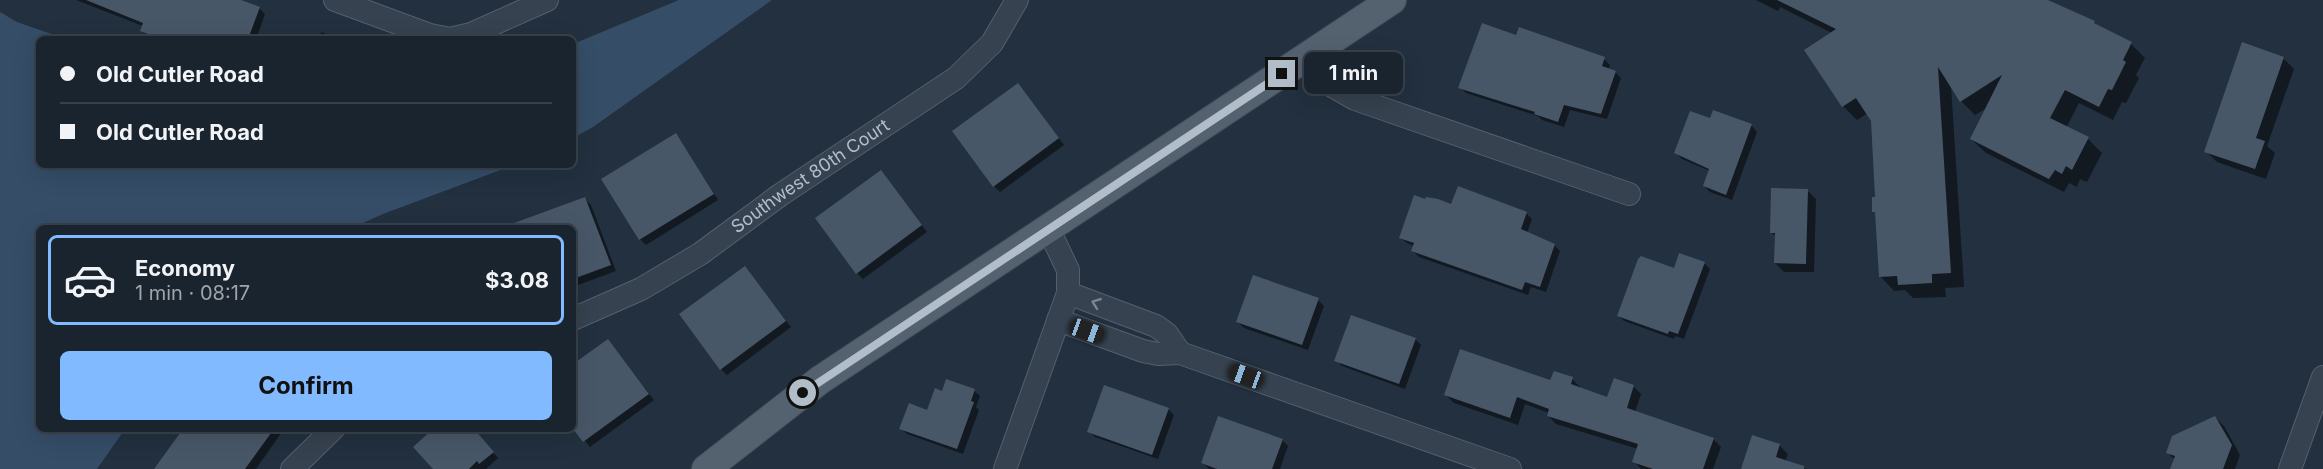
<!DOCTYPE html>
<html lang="en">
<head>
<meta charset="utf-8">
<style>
	:root { --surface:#1a242f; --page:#232c37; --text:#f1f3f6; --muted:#9fa4aa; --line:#38414b; --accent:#82baff }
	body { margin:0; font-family:Inter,sans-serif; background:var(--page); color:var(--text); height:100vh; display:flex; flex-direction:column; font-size:22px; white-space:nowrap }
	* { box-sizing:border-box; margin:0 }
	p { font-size:20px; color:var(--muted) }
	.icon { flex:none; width:33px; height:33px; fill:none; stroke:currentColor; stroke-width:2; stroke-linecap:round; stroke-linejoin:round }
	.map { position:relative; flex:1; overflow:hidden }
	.details { position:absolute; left:36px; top:225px; width:540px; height:207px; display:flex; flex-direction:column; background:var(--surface); border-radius:9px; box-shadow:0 6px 24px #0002,0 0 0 2px var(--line) }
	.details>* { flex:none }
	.banner { position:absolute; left:36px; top:36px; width:540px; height:132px; border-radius:9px; box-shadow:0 6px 24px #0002,0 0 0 2px var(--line); display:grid; align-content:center; height:132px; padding:0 24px; background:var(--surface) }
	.end { position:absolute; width:27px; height:27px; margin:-14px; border:8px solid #b2bdca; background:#111; box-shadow:0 0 0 3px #111 }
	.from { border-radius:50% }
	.bubble { position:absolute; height:42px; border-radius:9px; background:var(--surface); box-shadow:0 6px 24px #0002,0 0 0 2px var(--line); font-size:20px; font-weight:700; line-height:42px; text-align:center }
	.car { position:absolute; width:18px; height:36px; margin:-18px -9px; border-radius:8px; box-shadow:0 0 4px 2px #0007; background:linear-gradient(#222 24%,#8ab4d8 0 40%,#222 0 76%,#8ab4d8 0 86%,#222 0) }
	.banner b { display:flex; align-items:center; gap:21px; height:57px; font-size:22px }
	.banner b+b { border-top:2px solid var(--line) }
	.banner i { width:15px; height:15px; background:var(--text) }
	ul { padding:10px 0 0; list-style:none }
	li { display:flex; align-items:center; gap:18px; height:90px; margin:0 12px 9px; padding:0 12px; border:3px solid transparent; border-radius:9px }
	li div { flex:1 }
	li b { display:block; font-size:22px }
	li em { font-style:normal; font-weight:700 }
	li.on { border-color:var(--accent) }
	li>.icon { width:54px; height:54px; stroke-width:1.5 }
	.primary-button { display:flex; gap:12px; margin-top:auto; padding:12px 24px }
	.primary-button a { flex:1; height:69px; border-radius:9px; background:var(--accent); color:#111; font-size:24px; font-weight:700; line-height:69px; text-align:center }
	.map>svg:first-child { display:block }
	.water { fill:#354d67 }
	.shadow { fill:#0007 }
	.building { fill:#485768 }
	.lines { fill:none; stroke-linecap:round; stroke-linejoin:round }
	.minor-casing { stroke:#54606d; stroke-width:24 }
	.major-casing { stroke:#3f4b58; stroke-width:30 }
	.minor { stroke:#36424f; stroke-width:22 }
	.major { stroke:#54616f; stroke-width:28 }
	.oneway { stroke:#7a8693 }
	.route { stroke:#b2bdca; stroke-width:8 }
	.labels { text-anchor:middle; stroke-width:6; stroke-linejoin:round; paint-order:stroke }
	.street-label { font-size:18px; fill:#b2bdca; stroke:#1b2734 }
</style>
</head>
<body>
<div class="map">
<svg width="2323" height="469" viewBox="0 0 2323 469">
	<rect width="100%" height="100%" fill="#22303f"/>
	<g class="water">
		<path d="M 679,0 L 772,0 L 593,127 L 573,138 L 573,44 Z"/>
		<path d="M 0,12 L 17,22 L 66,39 L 39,39 L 39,165 L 514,165 L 383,214 L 352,228 L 39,228 L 39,429 L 125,429 L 97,469 L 0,469 Z"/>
	</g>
	<g class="shadow">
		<path d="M 76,0 L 237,0 L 259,8 L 265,14 L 257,37 L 263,39 L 153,39 L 142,31 L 143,26 Z"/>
		<path d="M 1756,0 L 2044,0 L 2094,22 L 2098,27 L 2131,44 L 2145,58 L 2136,75 L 2139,78 L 2126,103 L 2122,102 L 2113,120 L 2079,103 L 2066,128 L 2088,139 L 2102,153 L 2087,182 L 2080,179 L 2077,187 L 2069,183 L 2064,192 L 1986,153 L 1971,139 L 1987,108 L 1975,115 L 1961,101 L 1951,86 L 1964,287 L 1945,288 L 1946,297 L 1913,298 L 1905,290 L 1894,291 L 1880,276 L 1877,215 L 1874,211 L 1876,198 L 1873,120 L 1868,113 L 1857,120 L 1843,106 L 1832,33 L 1780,7 L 1778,11 Z"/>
		<path d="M 321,32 L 340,39 L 319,39 Z"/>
		<path d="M 1517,37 L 1604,59 L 1610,65 L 1608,70 L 1615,72 L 1621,78 L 1607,119 L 1570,110 L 1564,127 L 1542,120 L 1538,116 L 1466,93 L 1460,87 Z"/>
		<path d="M 2283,58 L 2294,69 L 2267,146 L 2275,153 L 2266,179 L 2217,162 L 2206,151 Z"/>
		<path d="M 1018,85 L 1064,145 L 1000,192 L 994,186 Z"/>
		<path d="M 1713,112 L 1752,126 L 1757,132 L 1732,200 L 1710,192 L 1704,186 L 1710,171 L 1682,159 L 1676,153 L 1711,120 Z"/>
		<path d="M 675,135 L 681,141 L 718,200 L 646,245 L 640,239 Z"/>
		<path d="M 881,172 L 927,232 L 863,279 L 857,273 Z"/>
		<path d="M 1807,190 L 1816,199 L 1814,272 L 1784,272 L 1775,263 L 1776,237 L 1772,233 Z"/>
		<path d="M 585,199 L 591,205 L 616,271 L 573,287 L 573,228 L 506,228 Z"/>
		<path d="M 1452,206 L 1526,213 L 1532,219 L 1527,233 L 1554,245 L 1560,251 L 1546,292 L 1531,287 L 1528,295 L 1419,257 L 1413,251 L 1414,246 L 1407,243 L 1401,238 Z"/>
		<path d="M 1704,263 L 1710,269 L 1684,339 L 1675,336 L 1674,339 L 1624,321 L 1618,315 Z"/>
		<path d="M 745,268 L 791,327 L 727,375 L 721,369 Z"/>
		<path d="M 1318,300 L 1324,306 L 1308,350 L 1244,328 L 1238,322 Z"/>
		<path d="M 1415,339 L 1421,345 L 1405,389 L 1342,366 L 1336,360 Z"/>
		<path d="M 608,340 L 654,400 L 590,447 L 573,426 L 573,366 Z"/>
		<path d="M 1572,379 L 1580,387 L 1579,389 L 1608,399 L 1634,387 L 1641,394 L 1635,412 L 1713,439 L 1721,447 L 1713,469 L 1641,469 L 1634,461 L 1638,449 L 1556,424 L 1548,416 L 1549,413 L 1525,404 L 1518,425 L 1454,403 L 1446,395 Z"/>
		<path d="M 974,391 L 980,396 L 976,407 L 979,410 L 963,454 L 907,434 L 901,428 L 928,412 L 943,393 Z"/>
		<path d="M 1168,409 L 1174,415 L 1158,459 L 1095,437 L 1089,431 Z"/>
		<path d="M 2215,417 L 2224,426 L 2240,455 L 2235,469 L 2172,469 L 2175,460 L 2168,453 Z"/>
		<path d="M 184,429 L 284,429 L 256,469 L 155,469 Z"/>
		<path d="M 436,429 L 472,429 L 498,458 L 486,469 L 435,469 Z"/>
		<path d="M 1282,440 L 1288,446 L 1280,469 L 1209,469 L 1203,463 Z"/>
		<path d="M 1779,445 L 1788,454 L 1785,462 L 1807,469 L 1742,469 Z"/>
	</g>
	<g class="building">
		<path d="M 86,0 L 241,0 L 260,7 L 248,39 L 161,39 L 140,31 L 143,23 Z"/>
		<path d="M 1777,0 L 2048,0 L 2095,21 L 2094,23 L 2132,42 L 2123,60 L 2126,62 L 2112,90 L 2108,89 L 2099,107 L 2065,90 L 2050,118 L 2089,137 L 2072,170 L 2066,166 L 2062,174 L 2055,170 L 2049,179 L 1970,139 L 2002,75 L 1960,102 L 1938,67 L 1951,273 L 1932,274 L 1932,283 L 1898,285 L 1897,276 L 1879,277 L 1875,212 L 1872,212 L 1872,197 L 1875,197 L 1871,121 L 1856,98 L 1842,107 L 1804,50 L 1836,29 Z"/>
		<path d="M 1482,23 L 1516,35 L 1519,27 L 1605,57 L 1602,66 L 1616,71 L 1601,114 L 1564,105 L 1558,122 L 1534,114 L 1535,112 L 1458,88 Z"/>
		<path d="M 2242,42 L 2284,57 L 2256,138 L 2265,141 L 2255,169 L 2204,152 Z"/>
		<path d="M 1018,83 L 1059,138 L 993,187 L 952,131 Z"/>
		<path d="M 1713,110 L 1752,124 L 1726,195 L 1703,186 L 1709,169 L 1674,153 L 1690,111 L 1710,118 Z"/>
		<path d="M 676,133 L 714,194 L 639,240 L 601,179 Z"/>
		<path d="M 881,170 L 922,225 L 856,274 L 815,218 Z"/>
		<path d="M 1458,186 L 1527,212 L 1521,229 L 1555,244 L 1540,287 L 1525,282 L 1522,290 L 1411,251 L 1414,243 L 1399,238 L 1414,195 L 1425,199 L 1426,197 L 1438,199 L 1451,204 Z"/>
		<path d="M 1771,188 L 1808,189 L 1806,264 L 1774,263 L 1775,233 L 1770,233 Z"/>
		<path d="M 585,197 L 611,265 L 573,279 L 573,228 L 507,228 L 506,226 Z"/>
		<path d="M 1679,253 L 1705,262 L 1678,334 L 1669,331 L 1668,334 L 1617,316 L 1638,259 L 1641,256 L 1674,268 Z"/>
		<path d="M 745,266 L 786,321 L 720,370 L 679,314 Z"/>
		<path d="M 1253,275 L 1319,298 L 1302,345 L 1236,322 Z"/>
		<path d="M 1351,315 L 1416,338 L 1399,384 L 1334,361 Z"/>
		<path d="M 608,339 L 649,394 L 583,442 L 573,429 L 573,364 Z"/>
		<path d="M 1460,349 L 1550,380 L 1554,371 L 1573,377 L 1571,384 L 1607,397 L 1614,378 L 1634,385 L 1627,408 L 1714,438 L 1703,469 L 1653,469 L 1632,462 L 1638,444 L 1547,416 L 1549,409 L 1517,397 L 1510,418 L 1444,395 Z"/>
		<path d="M 946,379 L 975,389 L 971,401 L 974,402 L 957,449 L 899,429 L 909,403 L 927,410 L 935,388 L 942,391 Z"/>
		<path d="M 1104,385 L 1169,408 L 1152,455 L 1087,432 Z"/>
		<path d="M 1218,416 L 1283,439 L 1272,469 L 1217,469 L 1201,463 Z"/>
		<path d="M 2215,416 L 2232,445 L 2223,469 L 2170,469 L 2175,456 L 2166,453 L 2172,436 Z"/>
		<path d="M 183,429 L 274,429 L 245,469 L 154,469 Z"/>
		<path d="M 433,429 L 474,429 L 494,452 L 479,464 L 477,461 L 469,469 L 433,469 L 413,447 Z"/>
		<path d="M 1752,435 L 1780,444 L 1776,457 L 1804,466 L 1804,469 L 1741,469 Z"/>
	</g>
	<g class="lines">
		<g class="minor-casing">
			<g id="minor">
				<path d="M 335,0 L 430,35 L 450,39 L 471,34 L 547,0"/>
				<path d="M 1301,60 L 1329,84 L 1355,99 L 1629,194"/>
				<path d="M 1068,293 L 1156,326 L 1167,334 L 1180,353"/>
				<path id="s1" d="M 573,319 L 641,289 L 700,254 L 780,195 L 956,78 L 992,43 L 1017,0"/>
				<path d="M 1058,320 L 1143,351 L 1158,354 L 1180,353 L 1510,469"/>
				<path d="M 292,469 L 333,429"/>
				<path d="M 1005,469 L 1068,293 L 1068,270 L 1049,230"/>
				<path d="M 2290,469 L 2323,377"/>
			</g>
		</g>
		<g class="major-casing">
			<path id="major" d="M 706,469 L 820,380 L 1392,0"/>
		</g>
		<use href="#minor" class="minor"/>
		<use href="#major" class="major"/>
	</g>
	<defs><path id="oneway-chevron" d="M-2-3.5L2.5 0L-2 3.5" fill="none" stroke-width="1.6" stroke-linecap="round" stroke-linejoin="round" transform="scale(1.5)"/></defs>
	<use class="oneway" href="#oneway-chevron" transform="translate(1096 303) rotate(-160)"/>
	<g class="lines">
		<path class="route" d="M 803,393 L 1282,74"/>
	</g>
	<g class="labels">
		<g class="street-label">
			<text dy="6" stroke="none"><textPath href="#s1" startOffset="278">Southwest 80th Court</textPath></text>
		</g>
	</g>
</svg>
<i class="end from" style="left:803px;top:393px"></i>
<i class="end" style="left:1282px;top:74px"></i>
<div class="bubble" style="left:1304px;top:52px;width:99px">1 min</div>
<i class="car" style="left:1087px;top:331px;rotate:110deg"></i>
<i class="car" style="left:1246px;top:376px;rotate:290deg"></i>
<div class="banner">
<b><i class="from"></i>Old Cutler Road</b>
<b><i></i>Old Cutler Road</b>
</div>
<section class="details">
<ul>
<li class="on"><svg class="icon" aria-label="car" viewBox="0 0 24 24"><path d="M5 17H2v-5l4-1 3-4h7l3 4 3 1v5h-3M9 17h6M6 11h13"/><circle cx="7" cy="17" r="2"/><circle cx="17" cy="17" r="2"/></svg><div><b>Economy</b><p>1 min · 08:17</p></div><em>$3.08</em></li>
</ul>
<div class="primary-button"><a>Confirm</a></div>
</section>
</div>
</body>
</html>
